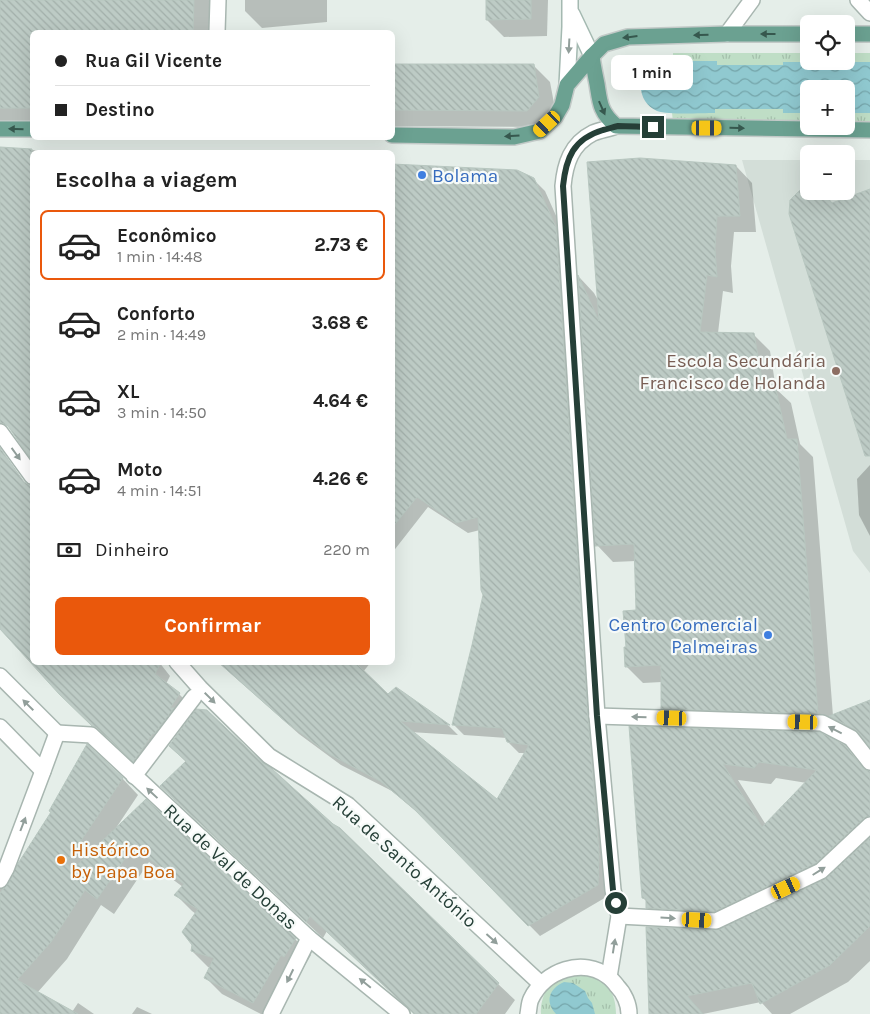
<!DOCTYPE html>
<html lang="pt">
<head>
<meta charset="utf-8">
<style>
	:root { --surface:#fff; --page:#f6f6f6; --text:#222; --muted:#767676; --line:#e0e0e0; --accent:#ea580c }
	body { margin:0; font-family:Karla,sans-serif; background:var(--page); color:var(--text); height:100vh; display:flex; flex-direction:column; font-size:19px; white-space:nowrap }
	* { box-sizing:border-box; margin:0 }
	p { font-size:16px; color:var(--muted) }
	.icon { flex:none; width:28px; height:28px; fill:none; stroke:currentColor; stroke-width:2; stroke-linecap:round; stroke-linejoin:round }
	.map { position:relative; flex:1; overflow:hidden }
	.side { position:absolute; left:30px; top:150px; width:365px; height:515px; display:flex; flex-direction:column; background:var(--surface); border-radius:8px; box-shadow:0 5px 20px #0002 }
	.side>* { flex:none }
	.top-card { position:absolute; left:30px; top:30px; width:365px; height:110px; border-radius:8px; box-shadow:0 5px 20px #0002; display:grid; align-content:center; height:110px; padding:0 25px; background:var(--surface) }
	.fabs { position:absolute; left:800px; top:15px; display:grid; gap:10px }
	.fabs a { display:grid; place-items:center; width:55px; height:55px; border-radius:8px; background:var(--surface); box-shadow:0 5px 20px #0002; font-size:25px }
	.end { position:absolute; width:22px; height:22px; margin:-11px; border:6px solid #253f37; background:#fff; box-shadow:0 0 0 2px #fff }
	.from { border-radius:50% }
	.bubble { position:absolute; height:35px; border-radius:8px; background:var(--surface); box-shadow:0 5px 20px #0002; font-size:16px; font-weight:700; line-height:35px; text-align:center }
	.car { position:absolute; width:15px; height:30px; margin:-15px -8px; border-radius:6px; box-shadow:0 0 4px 1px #0007; background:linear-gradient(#f5c518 24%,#345 0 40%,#f5c518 0 76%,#345 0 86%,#f5c518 0) }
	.top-card b { display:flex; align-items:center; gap:18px; height:48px; font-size:19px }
	.top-card b+b { border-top:1px solid var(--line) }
	.top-card i { width:12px; height:12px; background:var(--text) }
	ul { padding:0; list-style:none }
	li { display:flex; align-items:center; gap:15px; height:70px; margin:0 10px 8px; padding:0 15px; border:2px solid transparent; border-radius:8px }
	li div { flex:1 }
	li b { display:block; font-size:19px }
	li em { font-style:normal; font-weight:700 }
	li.active { border-color:var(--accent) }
	li>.icon { width:45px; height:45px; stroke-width:1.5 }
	h2 { padding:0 25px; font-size:22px; line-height:60px }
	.pay { display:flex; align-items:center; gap:12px; height:55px; padding:0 25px; font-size:19px }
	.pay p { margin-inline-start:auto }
	.button { display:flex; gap:10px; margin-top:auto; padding:10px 25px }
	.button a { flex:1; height:58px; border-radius:8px; background:var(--accent); color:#fff; font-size:20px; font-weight:700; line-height:58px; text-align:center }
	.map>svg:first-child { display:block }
	.built { fill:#d3ded8 }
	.grass { fill:url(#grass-tufts) }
	.water { fill:url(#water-waves) }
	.shadow { fill:#0003; fill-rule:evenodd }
	.building { fill:url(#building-back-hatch); stroke:#b8c7c0; fill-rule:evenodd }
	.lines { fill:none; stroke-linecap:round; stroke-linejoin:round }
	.pedestrian-casing { stroke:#a8b6b0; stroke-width:18 }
	.minor-casing { stroke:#a8b6b0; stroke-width:18 }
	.tertiary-casing { stroke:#a8b6b0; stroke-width:18 }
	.secondary-casing { stroke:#a4b9b1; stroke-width:18 }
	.primary-casing { stroke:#c2c9c7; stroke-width:18 }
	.pedestrian { stroke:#fff; stroke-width:15 }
	.minor { stroke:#fff; stroke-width:15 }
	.tertiary { stroke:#fff; stroke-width:15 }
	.secondary { stroke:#fff; stroke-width:15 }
	.primary { stroke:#6ba191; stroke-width:15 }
	.oneway { fill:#36584e }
	.oneway2 { fill:#929f9b }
	.route { stroke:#253f37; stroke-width:6 }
	.shop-dot { fill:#3f7fe0; stroke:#f6faf8; stroke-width:2 }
	.education-dot { fill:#8d6e63; stroke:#f6faf8; stroke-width:2 }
	.food-dot { fill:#e8710a; stroke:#f6faf8; stroke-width:2 }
	.labels { text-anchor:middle; stroke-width:4.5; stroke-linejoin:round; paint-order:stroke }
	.shop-label { font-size:19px; fill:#366cbe; stroke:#f6faf8; text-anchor:start }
	.education-label { font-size:19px; fill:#785e54; stroke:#f6faf8; text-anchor:end }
	.food-label { font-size:19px; fill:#c56008; stroke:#f6faf8; text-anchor:start }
	.street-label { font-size:19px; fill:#253f37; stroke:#f6faf8 }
</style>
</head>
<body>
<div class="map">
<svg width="870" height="1014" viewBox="0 0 870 1014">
	<defs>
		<pattern id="grass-tufts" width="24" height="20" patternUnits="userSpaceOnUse" patternTransform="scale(1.25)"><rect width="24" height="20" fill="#bfdec6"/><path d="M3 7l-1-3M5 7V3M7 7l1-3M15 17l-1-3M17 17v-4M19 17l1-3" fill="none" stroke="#a4c0ab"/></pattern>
		<pattern id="water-waves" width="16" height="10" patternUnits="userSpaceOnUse" patternTransform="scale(1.25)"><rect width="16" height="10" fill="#90c9d0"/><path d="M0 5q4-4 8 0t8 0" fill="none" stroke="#75a5aa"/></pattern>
		<pattern id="building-back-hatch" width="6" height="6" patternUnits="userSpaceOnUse" patternTransform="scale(1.25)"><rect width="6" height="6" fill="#bdcbc5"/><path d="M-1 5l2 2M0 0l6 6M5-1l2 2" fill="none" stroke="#a2afaa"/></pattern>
	</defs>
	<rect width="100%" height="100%" fill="#e5eee9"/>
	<path class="built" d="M 742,160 L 809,160 L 809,191 L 846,191 L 846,160 L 870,160 L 870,573 L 853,551 Z"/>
	<g class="grass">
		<path d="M 673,53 L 809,53 L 809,61 L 846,61 L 846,53 L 870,53 L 870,62 L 783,62 L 783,65 L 717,65 L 717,62 L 673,61 Z"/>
		<path d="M 715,109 L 783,109 L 783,113 L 809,113 L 809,122 L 673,122 L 672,113 L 715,113 Z"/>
		<rect x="846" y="113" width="24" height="9"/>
		<path d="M 584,973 C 605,980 616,990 616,1014 L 541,1014 C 540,1001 546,984 559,979 C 566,975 576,975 584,973 Z"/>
	</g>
	<g class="water">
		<path d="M 666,61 L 717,61 L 717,65 L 783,65 L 783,62 L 870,62 L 870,113 L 846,113 L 846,89 L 809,89 L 809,113 L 783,113 L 783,109 L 715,109 L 715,113 C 701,113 669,115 657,111 C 640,104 635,81 649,69 C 654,64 660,63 666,61 Z"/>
		<path d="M 564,982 L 573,983 L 585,991 L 588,998 L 592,1003 L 595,1014 L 556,1014 C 544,1001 550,988 564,982 Z"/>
	</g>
	<g class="shadow">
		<path d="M 0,0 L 209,0 L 209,32 L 32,32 L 32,124 L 0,123 Z"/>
		<path d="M 245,0 L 327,0 L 327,22 L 262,28 L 245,11 Z"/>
		<path d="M 488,0 L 548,0 L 547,36 L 504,37 L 487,20 Z"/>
		<path d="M 392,64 L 533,65 L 550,82 L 556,114 L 544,127 L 392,126 Z"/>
		<path d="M 0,149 L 89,152 L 32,152 L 32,443 L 0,398 Z"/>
		<path d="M 392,166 L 534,180 L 545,191 L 566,238 L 608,896 L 540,936 L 425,819 L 392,791 L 341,765 L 299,734 L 218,662 L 371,662 L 363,672 L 388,696 L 396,689 L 449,726 L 458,735 L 410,732 L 498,801 L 526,753 L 519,753 L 508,742 L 507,738 L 464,735 L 454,725 L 484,595 L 480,530 L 468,533 L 428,507 L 392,553 Z"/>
		<path d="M 736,166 L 752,183 L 756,232 L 734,232 L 731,266 L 733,293 L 723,291 L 718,333 L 753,334 L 770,351 L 776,389 L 791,403 L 800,444 L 813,457 L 833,716 L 870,702 L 870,745 L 848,733 L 834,719 L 834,730 L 679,725 L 663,708 L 662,682 L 643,683 L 627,667 L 638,611 L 636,561 L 613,562 L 597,545 L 580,278 L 594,293 L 599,302 Z"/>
		<path d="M 0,457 L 32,495 L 32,662 L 0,627 Z"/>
		<path d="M 870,465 L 870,536 L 859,515 L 857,479 Z"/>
		<path d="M 159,662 L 170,676 L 166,684 L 179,694 L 190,705 L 145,771 L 110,739 L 104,736 L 60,693 Z"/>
		<path d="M 631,728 L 844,746 L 868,772 L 870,772 L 870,961 L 848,982 L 790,1014 L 772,1014 L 761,1002 L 703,1014 L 650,1014 L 716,932 L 727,928 L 664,924 L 647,907 L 647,902 L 643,898 ZM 776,778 L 807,783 L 766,825 L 738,780 L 771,784 ZM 657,907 L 720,911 L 720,913 L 657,910 Z"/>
		<path d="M 170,746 L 498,984 L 515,1000 L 505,1014 L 415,1014 L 327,931 L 323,938 L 178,803 L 186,762 Z"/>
		<path d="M 122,778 L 138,795 L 116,828 L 295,939 L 311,955 L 301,972 L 298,970 L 272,1014 L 261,1014 L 222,994 L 206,978 L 211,968 L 208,967 L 192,951 L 196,914 L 192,911 L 176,895 L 183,887 L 149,862 L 114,914 L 101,905 L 67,959 L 37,993 L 72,1012 L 78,1003 L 94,1014 L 0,1014 L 0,876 L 9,885 Z"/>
		<path d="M 137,1007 L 152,1014 L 132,1014 Z"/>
	</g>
	<g class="building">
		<path d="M 0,0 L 194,0 L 193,32 L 32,32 L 32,108 L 0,108 Z"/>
		<path d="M 486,0 L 531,0 L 531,19 L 486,20 Z"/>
		<path d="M 392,64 L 534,64 L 539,97 L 527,111 L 392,110 Z"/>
		<path d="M 0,147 L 32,149 L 32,461 L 8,426 L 4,424 L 0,423 Z"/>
		<path d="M 640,158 L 736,165 L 740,216 L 717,216 L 715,249 L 717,277 L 707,275 L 700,332 L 754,333 L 763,385 L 775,385 L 787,439 L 797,439 L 818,714 L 661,709 L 661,665 L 625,667 L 624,647 L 626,647 L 623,611 L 636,610 L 634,544 L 595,546 L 578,275 L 599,321 L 587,162 Z"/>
		<path d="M 392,164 L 517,170 L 534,178 L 556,227 L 588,717 L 599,854 L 598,885 L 528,926 L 414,809 L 380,781 L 329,754 L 287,723 L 218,662 L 355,662 L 388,694 L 396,687 L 450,725 L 400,721 L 497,799 L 529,745 L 507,742 L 502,728 L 452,725 L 472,645 L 483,595 L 481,590 L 478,517 L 456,523 L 417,497 L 392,528 Z"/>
		<path d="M 809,188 L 809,191 L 820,191 L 823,192 L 832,203 L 870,189 L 870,456 L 865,456 L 789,214 L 790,200 L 800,190 Z"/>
		<path d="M 0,448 L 24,482 L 28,484 L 32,485 L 32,662 L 161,662 L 155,674 L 180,693 L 170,708 L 174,708 L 154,734 L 153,733 L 133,762 L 97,728 L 92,726 L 59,694 L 0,629 Z"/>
		<path d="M 870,700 L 870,747 L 856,730 L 829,716 Z"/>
		<path d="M 196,709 L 207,710 L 263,763 L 271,768 L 333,824 L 340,828 L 499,983 L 476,1014 L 414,1014 L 310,916 L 306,922 L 160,786 L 186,761 L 169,746 Z"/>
		<path d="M 629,726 L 820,732 L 845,745 L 863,768 L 866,770 L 870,771 L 870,816 L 864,818 L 816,863 L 714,912 L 646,908 L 646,899 L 642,898 ZM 759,762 L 817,770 L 762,827 L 723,764 L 754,768 Z"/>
		<path d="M 87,744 L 123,778 L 66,863 L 73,869 L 146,799 L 296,938 L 284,957 L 281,955 L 253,1003 L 204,978 L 214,958 L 191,951 L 192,945 L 182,932 L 198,909 L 174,895 L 184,884 L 133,847 L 97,899 L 85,890 L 51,942 L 17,980 L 78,1014 L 0,1014 L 0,893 L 3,889 L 8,884 L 17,865 L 51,812 L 49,811 Z"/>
		<path d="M 870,838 L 870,926 L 830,965 L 760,1004 L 752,983 L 687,996 L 703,1014 L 649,1014 L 646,927 L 716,930 L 720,929 L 825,879 Z"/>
	</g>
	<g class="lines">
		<g class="pedestrian-casing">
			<path id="pedestrian" d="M 134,776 L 194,697"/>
		</g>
		<g class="minor-casing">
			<g id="minor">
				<path d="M 217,32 L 218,0"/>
				<path d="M 0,432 L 32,476"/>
				<path d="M 177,662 L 200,688 L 269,756 L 348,805 L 541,984"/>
				<path d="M 0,676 L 57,733"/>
				<path d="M 597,716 L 822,723 L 851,738 L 870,762"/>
				<path d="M 0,727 L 43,771"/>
				<path d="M 57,733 L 91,735 L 309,938 L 402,1014"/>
				<path d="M 0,880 L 6,869 L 43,771 L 57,733"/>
				<path d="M 619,916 L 716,921 L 821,871 L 870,825"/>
				<path d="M 609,977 L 619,916 L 613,890 L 597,716 L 563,186 C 565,164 571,144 593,133 C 600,130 609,129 616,126"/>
				<path d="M 271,1014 L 309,938"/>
				<path d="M 528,1014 C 529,1009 529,1003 531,999 C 545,970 583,957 609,977 C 612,980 615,983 617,986 C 624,993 629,1004 629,1014"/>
			</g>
		</g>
		<g class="tertiary-casing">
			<g id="tertiary">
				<path d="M 858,0 L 870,13"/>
				<path d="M 727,34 L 752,0"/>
			</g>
		</g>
		<g class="secondary-casing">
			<g id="secondary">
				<path d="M 572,14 L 592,56"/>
				<path d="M 567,85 L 570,27 L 570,0"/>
			</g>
		</g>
		<g class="primary-casing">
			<g id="primary">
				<path d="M 846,34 L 870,34"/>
				<path d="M 592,56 C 593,65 595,74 597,84 C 600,103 600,112 616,126 L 870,130"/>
				<path d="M 0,129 L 32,129"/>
				<path d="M 392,135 L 514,137 L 540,131 L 555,117 L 562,105 L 567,85 L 592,56 L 604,44 L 628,37 L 727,34 L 809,34"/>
			</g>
		</g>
		<use href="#pedestrian" class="pedestrian"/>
		<use href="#minor" class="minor"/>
		<use href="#tertiary" class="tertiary"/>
		<use href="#secondary" class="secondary"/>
		<use href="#primary" class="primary"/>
	</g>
	<defs><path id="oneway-solid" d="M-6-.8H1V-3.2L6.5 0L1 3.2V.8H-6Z" transform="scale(1.25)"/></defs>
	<g class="oneway">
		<use href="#oneway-solid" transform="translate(768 34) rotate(180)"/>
		<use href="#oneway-solid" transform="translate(701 35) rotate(178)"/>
		<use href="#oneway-solid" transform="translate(630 37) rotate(173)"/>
		<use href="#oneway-solid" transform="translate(602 108) rotate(66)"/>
		<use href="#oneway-solid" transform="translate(737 128) rotate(1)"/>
		<use href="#oneway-solid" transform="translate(16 129) rotate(-179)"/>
		<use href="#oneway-solid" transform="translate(512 136) rotate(176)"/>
	</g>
	<g class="oneway2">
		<use href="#oneway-solid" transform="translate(569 46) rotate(93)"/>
		<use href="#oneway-solid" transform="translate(16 454) rotate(54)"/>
		<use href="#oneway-solid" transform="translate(210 698) rotate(45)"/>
		<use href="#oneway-solid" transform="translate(28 705) rotate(-135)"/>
		<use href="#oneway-solid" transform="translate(639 717) rotate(-178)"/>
		<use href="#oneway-solid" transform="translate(835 730) rotate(-153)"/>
		<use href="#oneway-solid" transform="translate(152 793) rotate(-137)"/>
		<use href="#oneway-solid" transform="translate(23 824) rotate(-69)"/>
		<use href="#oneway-solid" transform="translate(819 871) rotate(-32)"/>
		<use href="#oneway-solid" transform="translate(668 918) rotate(3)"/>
		<use href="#oneway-solid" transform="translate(492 939) rotate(42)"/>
		<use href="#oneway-solid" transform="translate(614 946) rotate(-81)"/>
		<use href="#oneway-solid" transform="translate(290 976) rotate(116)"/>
		<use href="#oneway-solid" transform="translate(365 983) rotate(-141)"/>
	</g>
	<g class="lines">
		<path class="route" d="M 616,903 L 613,890 L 597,716 L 563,186 C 566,158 573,139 603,130 C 608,129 613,127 618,126 C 630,126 642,127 653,127"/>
	</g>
	<g class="shop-dot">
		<circle cx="422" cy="175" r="5"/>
		<circle cx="768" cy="635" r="5"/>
	</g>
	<circle class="education-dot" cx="836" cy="371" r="5"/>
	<circle class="food-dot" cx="61" cy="860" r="5"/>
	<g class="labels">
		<g class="shop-label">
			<text x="432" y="182">Bolama</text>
			<text x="758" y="631" text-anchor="end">Centro Comercial<tspan x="758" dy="22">Palmeiras</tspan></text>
		</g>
		<g class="education-label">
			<text x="826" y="367">Escola Secundária<tspan x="826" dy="22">Francisco de Holanda</tspan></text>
		</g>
		<g class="food-label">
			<text x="71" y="856">Histórico<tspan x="71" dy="22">by Papa Boa</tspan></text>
		</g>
		<g class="street-label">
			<text transform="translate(405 861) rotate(42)" y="7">Rua de Santo António</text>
			<text transform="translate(231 866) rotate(43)" y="7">Rua de Val de Donas</text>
		</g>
	</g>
</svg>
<div class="fabs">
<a><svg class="icon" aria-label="locate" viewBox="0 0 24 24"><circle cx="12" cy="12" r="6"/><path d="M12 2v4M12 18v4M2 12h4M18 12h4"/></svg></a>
<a>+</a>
<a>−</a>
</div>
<i class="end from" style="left:616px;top:903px"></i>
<i class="end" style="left:653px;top:127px"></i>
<div class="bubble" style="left:611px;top:55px;width:82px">1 min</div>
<i class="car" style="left:547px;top:124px;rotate:227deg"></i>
<i class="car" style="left:707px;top:128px;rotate:90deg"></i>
<i class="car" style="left:672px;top:718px;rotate:272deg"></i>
<i class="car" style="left:803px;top:722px;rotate:272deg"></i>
<i class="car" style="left:786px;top:888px;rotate:65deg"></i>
<i class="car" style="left:697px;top:920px;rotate:93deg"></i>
<div class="top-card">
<b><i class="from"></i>Rua Gil Vicente</b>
<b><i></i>Destino</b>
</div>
<section class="side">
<h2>Escolha a viagem</h2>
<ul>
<li class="active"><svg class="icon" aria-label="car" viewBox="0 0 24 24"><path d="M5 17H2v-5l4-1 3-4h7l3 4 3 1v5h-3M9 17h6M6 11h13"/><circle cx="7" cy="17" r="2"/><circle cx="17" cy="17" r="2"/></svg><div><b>Econômico</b><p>1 min · 14:48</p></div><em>2.73 €</em></li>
<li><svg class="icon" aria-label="car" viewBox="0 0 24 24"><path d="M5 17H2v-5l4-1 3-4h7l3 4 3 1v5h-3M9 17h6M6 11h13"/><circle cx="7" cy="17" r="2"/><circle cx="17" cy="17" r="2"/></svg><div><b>Conforto</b><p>2 min · 14:49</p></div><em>3.68 €</em></li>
<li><svg class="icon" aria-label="car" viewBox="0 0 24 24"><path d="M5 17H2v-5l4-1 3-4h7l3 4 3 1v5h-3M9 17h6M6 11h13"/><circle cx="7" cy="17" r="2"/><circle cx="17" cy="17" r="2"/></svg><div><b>XL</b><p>3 min · 14:50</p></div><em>4.64 €</em></li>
<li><svg class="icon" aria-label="car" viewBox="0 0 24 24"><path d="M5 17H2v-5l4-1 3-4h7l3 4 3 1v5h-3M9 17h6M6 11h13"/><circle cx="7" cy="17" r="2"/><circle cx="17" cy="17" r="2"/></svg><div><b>Moto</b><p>4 min · 14:51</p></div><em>4.26 €</em></li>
</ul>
<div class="pay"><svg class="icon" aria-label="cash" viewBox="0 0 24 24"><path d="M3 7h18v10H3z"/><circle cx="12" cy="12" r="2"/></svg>Dinheiro<p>220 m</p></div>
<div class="button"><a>Confirmar</a></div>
</section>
</div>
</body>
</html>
